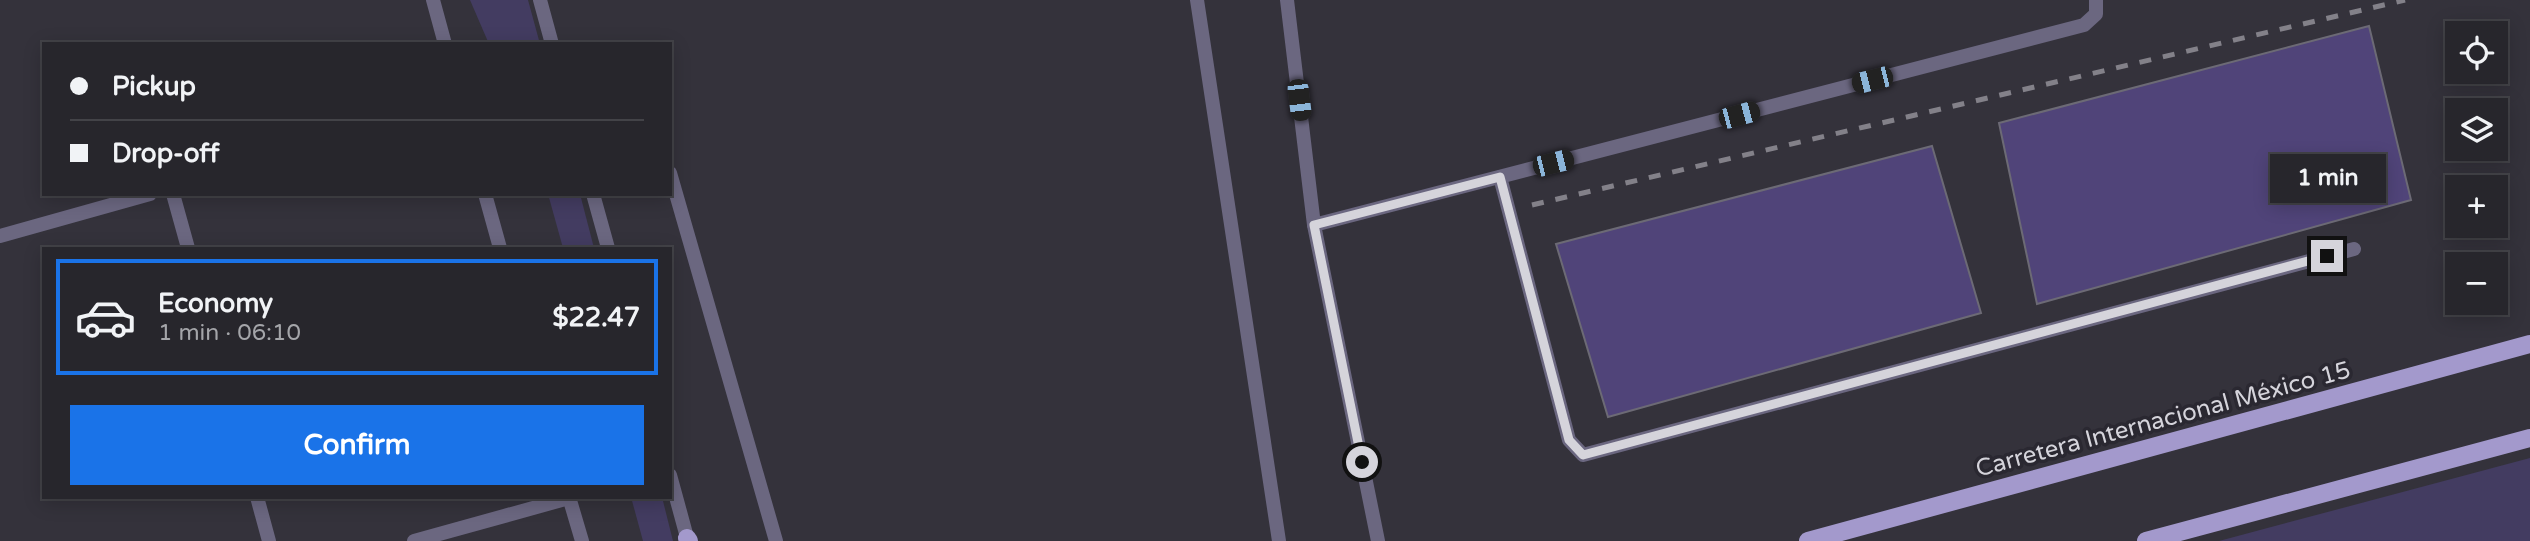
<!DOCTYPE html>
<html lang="en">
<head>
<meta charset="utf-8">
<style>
	:root { --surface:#27262c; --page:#333238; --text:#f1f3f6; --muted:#a4a5a9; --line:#434348; --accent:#1a73e8 }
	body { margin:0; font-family:"Varela Round",sans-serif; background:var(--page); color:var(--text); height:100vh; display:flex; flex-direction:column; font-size:26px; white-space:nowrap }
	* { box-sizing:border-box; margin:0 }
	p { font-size:23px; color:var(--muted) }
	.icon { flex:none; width:38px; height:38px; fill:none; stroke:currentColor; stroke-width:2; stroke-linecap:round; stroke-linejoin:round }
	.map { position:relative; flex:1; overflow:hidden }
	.sheet { position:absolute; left:42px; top:247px; width:630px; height:252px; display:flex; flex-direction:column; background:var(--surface); border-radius:0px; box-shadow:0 4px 18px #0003,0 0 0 2px var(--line) }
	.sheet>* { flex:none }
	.top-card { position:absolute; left:42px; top:42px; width:630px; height:154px; border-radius:0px; box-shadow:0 4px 18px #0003,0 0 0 2px var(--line); display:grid; align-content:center; height:154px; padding:0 28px; background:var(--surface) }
	.controls { position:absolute; left:2445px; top:21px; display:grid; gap:14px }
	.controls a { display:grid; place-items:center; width:63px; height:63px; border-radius:0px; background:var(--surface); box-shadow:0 4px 18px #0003,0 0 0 2px var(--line); font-size:35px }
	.end { position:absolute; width:32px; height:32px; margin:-16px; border:9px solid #d5d4db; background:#111; box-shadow:0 0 0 4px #111 }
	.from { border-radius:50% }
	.bubble { position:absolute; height:49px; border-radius:0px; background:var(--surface); box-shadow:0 4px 18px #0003,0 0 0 2px var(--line); font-size:23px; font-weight:700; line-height:49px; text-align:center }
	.car { position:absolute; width:21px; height:42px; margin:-21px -10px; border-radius:9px; box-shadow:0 0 5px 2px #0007; background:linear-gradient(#222 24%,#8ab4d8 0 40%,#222 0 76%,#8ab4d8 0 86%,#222 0) }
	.top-card b { display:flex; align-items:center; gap:24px; height:66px; font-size:26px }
	.top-card b+b { border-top:2px solid var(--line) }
	.top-card i { width:18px; height:18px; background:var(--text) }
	ul { padding:12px 0 0; list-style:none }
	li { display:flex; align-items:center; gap:21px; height:116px; margin:0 14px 10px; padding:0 14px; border:4px solid var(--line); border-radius:0px }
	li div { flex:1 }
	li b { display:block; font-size:26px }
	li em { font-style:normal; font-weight:700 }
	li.active { border-color:var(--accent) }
	li>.icon { width:63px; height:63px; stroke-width:1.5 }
	.primary-button { display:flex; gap:14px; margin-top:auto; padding:14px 28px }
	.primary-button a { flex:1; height:80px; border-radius:0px; background:var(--accent); color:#fff; font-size:28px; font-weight:700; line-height:80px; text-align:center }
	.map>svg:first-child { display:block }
	.green { fill:#433c61 }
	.building { fill:#504479; stroke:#6c6a75; stroke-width:2 }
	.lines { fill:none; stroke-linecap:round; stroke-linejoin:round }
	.service { stroke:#6b6780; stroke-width:14 }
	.minor { stroke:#6b6780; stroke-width:14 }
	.tertiary { stroke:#6b6780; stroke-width:14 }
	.primary { stroke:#a399cc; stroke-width:18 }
	.rail { stroke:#838189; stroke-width:5; stroke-dasharray:12 12; stroke-linecap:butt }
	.route { stroke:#d5d4db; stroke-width:9 }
	.labels { text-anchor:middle; stroke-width:7; stroke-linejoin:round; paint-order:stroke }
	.street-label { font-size:24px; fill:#d5d4db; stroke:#2a2831 }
</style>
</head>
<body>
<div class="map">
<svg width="2530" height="541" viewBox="0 0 2530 541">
	<rect width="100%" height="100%" fill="#34323b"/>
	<g class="green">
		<path d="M 470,0 L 528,0 L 540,44 L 489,44 Z"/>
		<path d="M 548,194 L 580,194 L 594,248 L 563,248 Z"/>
		<path d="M 2530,458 L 2530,541 L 2219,541 Z"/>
		<path d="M 631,497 L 662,497 L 673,541 L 643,541 Z"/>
	</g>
	<g class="building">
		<path d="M 2369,26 L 2411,200 L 2037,304 L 1999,123 Z"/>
		<path d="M 1932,146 L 1981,313 L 1608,417 L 1556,244 Z"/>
	</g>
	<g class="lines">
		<g class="service">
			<path d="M 1197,0 L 1279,541"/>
			<path d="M 1287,0 L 1314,225 L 1378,541"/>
			<path d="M 670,173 L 776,541"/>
			<path d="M 1500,177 L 1569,440 L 1583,455 L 2354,249"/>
			<path d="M 1314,225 L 2084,25 L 2096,14 L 2096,0"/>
			<path d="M 0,236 L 150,194"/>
			<path d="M 414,541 L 569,498"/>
		</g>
		<g class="minor">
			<path d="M 173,194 L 188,248"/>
			<path d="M 257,497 L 269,541"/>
		</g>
		<g class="tertiary">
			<path d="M 433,0 L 445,44"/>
			<path d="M 540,0 L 552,44"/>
			<path d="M 485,194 L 500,248"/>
			<path d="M 593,194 L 608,248"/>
			<path d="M 670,475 L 688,541"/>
			<path d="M 569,497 L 582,541"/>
		</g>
		<g class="primary">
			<path d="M 687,538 L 689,541"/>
			<path d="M 1808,541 L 2530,344"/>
			<path d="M 2146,541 L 2530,438"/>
		</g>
		<path class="rail" d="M 1532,205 L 2405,0"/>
	</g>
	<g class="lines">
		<path class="route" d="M 1362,462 L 1314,225 L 1500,177 L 1569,440 L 1583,455 L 2327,256"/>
	</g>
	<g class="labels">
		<g class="street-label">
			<text transform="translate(2163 419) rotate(-15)" y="8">Carretera Internacional México 15</text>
		</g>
	</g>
</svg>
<div class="controls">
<a><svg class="icon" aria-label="locate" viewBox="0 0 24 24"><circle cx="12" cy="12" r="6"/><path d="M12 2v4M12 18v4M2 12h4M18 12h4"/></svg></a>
<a><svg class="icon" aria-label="layers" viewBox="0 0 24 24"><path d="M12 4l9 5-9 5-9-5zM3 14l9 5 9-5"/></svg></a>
<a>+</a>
<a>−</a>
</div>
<i class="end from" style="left:1362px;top:462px"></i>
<i class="end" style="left:2327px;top:256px"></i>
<div class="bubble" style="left:2270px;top:154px;width:116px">1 min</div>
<i class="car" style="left:1872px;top:80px;rotate:256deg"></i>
<i class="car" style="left:1299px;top:100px;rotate:173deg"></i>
<i class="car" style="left:1739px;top:115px;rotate:75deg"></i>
<i class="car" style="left:1553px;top:163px;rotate:76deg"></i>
<div class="top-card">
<b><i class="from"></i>Pickup</b>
<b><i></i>Drop-off</b>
</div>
<section class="sheet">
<ul>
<li class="active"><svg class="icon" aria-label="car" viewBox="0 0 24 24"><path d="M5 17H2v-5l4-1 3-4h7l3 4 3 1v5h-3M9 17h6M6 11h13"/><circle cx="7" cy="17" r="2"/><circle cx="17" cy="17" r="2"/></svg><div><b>Economy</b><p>1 min · 06:10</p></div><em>$22.47</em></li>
</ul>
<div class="primary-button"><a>Confirm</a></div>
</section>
</div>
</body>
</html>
